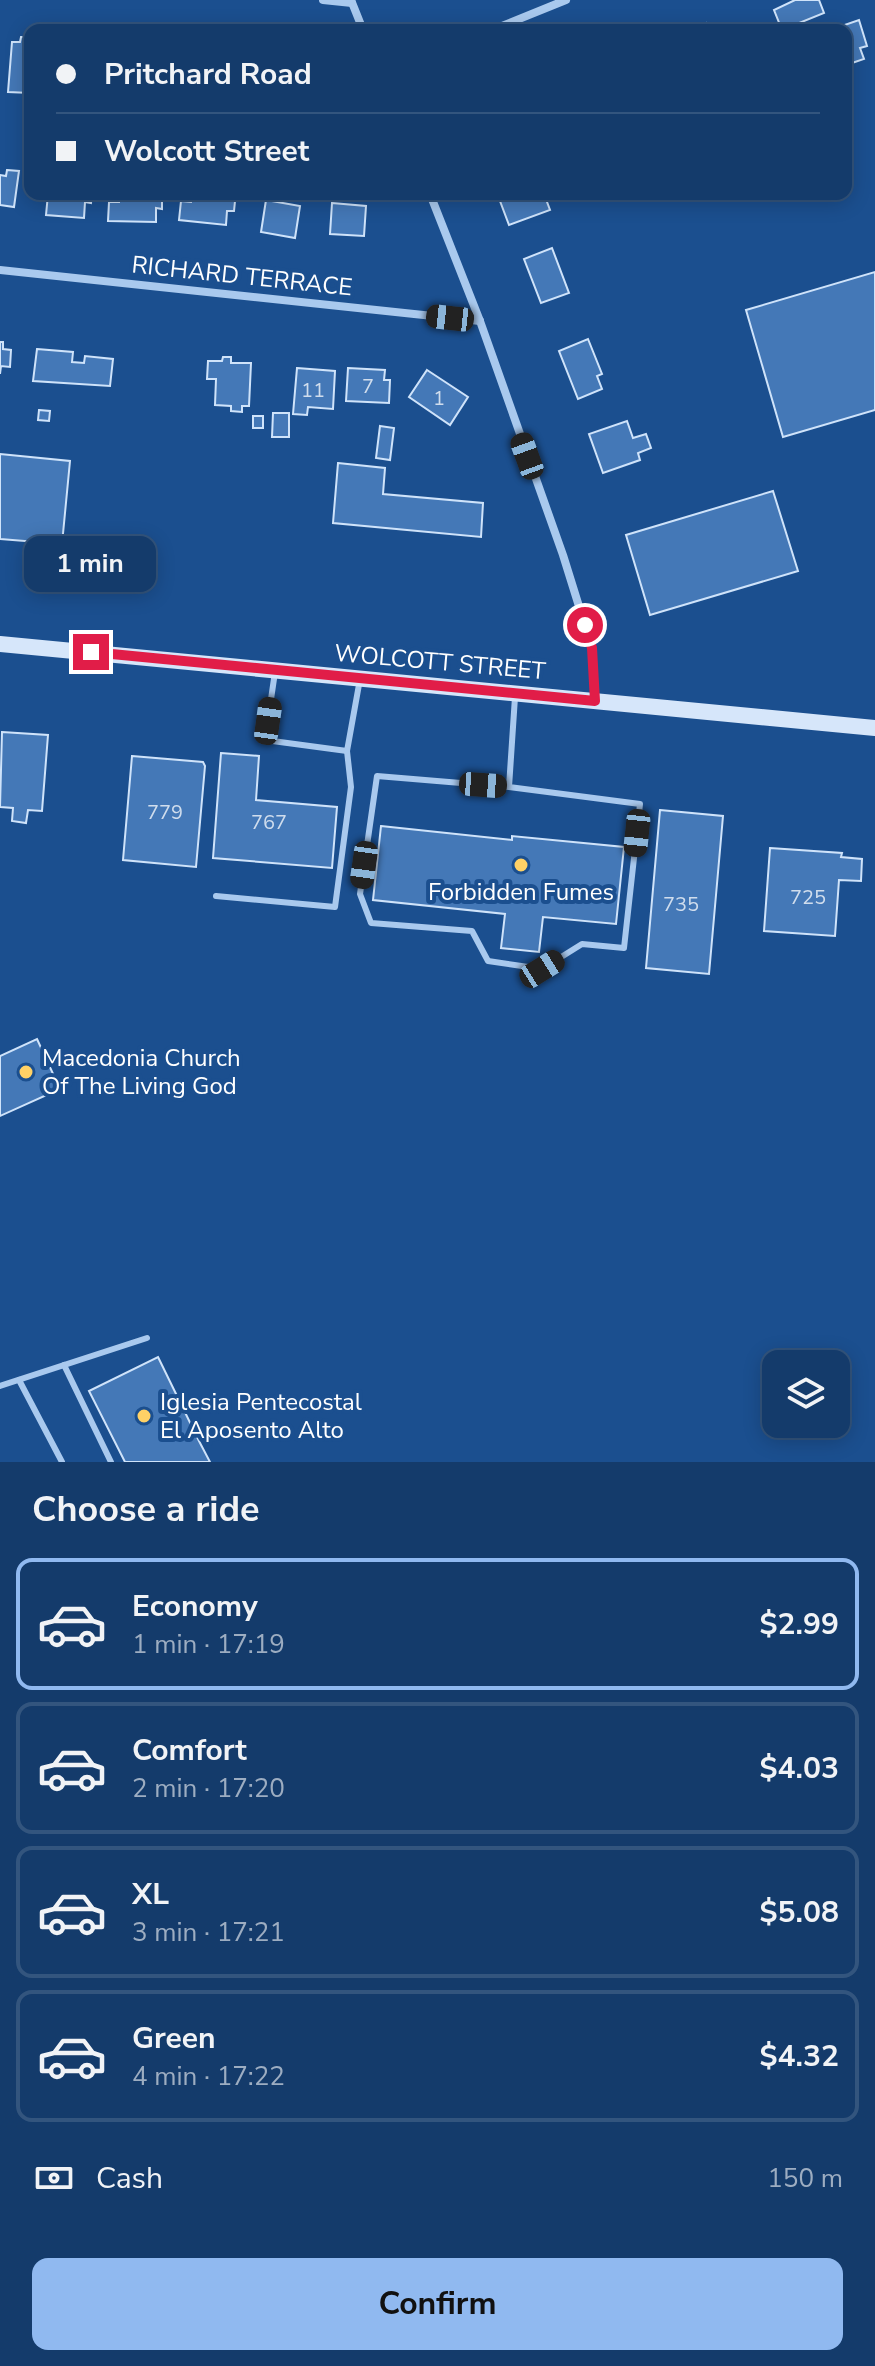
<!DOCTYPE html>
<html lang="en">
<head>
<meta charset="utf-8">
<style>
	:root { --surface:#143b6b; --page:#214673; --text:#f1f3f6; --muted:#9dadc1; --line:#33557e; --accent:#90b9f0 }
	body { margin:0; font-family:"Nunito Sans",sans-serif; background:var(--page); color:var(--text); height:100vh; display:flex; flex-direction:column; font-size:30px; white-space:nowrap }
	* { box-sizing:border-box; margin:0 }
	p { font-size:26px; color:var(--muted) }
	.icon { flex:none; width:44px; height:44px; fill:none; stroke:currentColor; stroke-width:2; stroke-linecap:round; stroke-linejoin:round }
	.map { position:relative; height:1462px; overflow:hidden }
	.side { display:flex; flex-direction:column; background:var(--surface); flex:1 }
	.side>* { flex:none }
	.top-card { position:absolute; left:24px; top:24px; width:828px; height:176px; border-radius:16px; box-shadow:0 4px 20px #0003,0 0 0 2px var(--line); display:grid; align-content:center; height:176px; padding:0 32px; background:var(--surface) }
	.fabs { position:absolute; left:762px; top:1350px; display:grid; gap:16px }
	.fabs a { display:grid; place-items:center; width:88px; height:88px; border-radius:16px; background:var(--surface); box-shadow:0 4px 20px #0003,0 0 0 2px var(--line); font-size:40px }
	.end { position:absolute; width:36px; height:36px; margin:-18px; border:10px solid #e11d48; background:#fff; box-shadow:0 0 0 4px #fff }
	.from { border-radius:50% }
	.bubble { position:absolute; height:56px; border-radius:16px; background:var(--surface); box-shadow:0 4px 20px #0003,0 0 0 2px var(--line); font-size:26px; font-weight:700; line-height:56px; text-align:center }
	.car { position:absolute; width:24px; height:48px; margin:-24px -12px; border-radius:10px; box-shadow:0 0 6px 2px #0007; background:linear-gradient(#222 24%,#8ab4d8 0 40%,#222 0 76%,#8ab4d8 0 86%,#222 0) }
	.top-card b { display:flex; align-items:center; gap:28px; height:76px; font-size:30px }
	.top-card b+b { border-top:2px solid var(--line) }
	.top-card i { width:20px; height:20px; background:var(--text) }
	ul { padding:0; list-style:none }
	li { display:flex; align-items:center; gap:24px; height:132px; margin:0 16px 12px; padding:0 16px; border:4px solid var(--line); border-radius:16px }
	li div { flex:1 }
	li b { display:block; font-size:30px }
	li em { font-style:normal; font-weight:700 }
	li.on { border-color:var(--accent) }
	li>.icon { width:72px; height:72px; stroke-width:1.5 }
	h2 { padding:0 32px; font-size:36px; line-height:96px }
	.pay { display:flex; align-items:center; gap:20px; height:88px; padding:0 32px; font-size:30px }
	.pay p { margin-inline-start:auto }
	.cta { display:flex; gap:16px; margin-top:auto; padding:16px 32px }
	.cta a { flex:1; height:92px; border-radius:16px; background:var(--accent); color:#111; font-size:32px; font-weight:700; line-height:92px; text-align:center }
	.map>svg:first-child { display:block }
	.building { fill:#4478b7; stroke:#cfe3fa; stroke-width:2 }
	.lines { fill:none; stroke-linecap:round; stroke-linejoin:round }
	.lane { stroke:#a9c9ee; stroke-width:6 }
	.street { stroke:#a9c9ee; stroke-width:8 }
	.secondary { stroke:#d6e6fa; stroke-width:16 }
	.route { stroke:#e11d48; stroke-width:10 }
	.poi-dot { fill:#ffd166; stroke:#1b4f8f; stroke-width:3 }
	.labels { text-anchor:middle; stroke-width:8; stroke-linejoin:round; paint-order:stroke }
	.number-label { font-size:20px; fill:#d0dded }
	.street-label { font-size:24px; fill:#fff; stroke:#1b4f8f }
	.poi-label { font-size:24px; fill:#fff; stroke:#1b4f8f; text-anchor:start }
</style>
</head>
<body>
<div class="map">
<svg width="875" height="1462" viewBox="0 0 875 1462">
	<rect width="100%" height="100%" fill="#1b4f8f"/>
	<g class="building">
		<path d="M 795,0 L 819,0 L 824,13 L 782,30 L 774,10 Z"/>
		<path d="M 859,20 L 867,46 L 860,48 L 864,59 L 846,65 L 846,30 L 833,29 Z"/>
		<path d="M 706,23 L 708,30 L 680,30 Z"/>
		<path d="M 21,37 L 30,37 L 30,93 L 8,92 L 12,42 L 20,42 Z"/>
		<path d="M 7,170 L 19,171 L 14,207 L 0,205 L 0,175 L 6,176 Z"/>
		<path d="M 48,194 L 92,194 L 91,203 L 85,202 L 84,218 L 46,215 Z"/>
		<path d="M 119,194 L 162,194 L 162,209 L 156,208 L 156,222 L 108,221 L 109,202 L 119,202 Z"/>
		<path d="M 192,194 L 231,195 L 230,200 L 235,201 L 234,211 L 227,211 L 226,225 L 179,220 L 181,201 L 191,202 Z"/>
		<path d="M 502,194 L 544,194 L 550,210 L 509,225 L 500,201 L 504,199 Z"/>
		<path d="M 266,200 L 300,206 L 295,238 L 261,232 Z"/>
		<path d="M 332,203 L 366,206 L 364,236 L 330,234 Z"/>
		<path d="M 552,248 L 569,293 L 541,303 L 524,259 Z"/>
		<path d="M 875,272 L 875,410 L 783,437 L 746,310 Z"/>
		<path d="M 588,339 L 602,374 L 597,376 L 602,389 L 578,399 L 559,351 Z"/>
		<path d="M 0,342 L 3,342 L 3,349 L 11,350 L 10,367 L 1,366 L 0,374 Z"/>
		<path d="M 37,349 L 73,352 L 72,362 L 84,363 L 85,356 L 113,359 L 110,386 L 33,381 Z"/>
		<path d="M 223,357 L 231,357 L 231,363 L 251,363 L 249,406 L 242,406 L 242,412 L 231,411 L 231,406 L 215,405 L 216,379 L 207,379 L 208,361 L 222,361 Z"/>
		<path d="M 297,368 L 335,371 L 333,409 L 308,407 L 307,415 L 293,414 Z"/>
		<path d="M 348,368 L 385,370 L 384,380 L 390,380 L 389,403 L 346,401 Z"/>
		<path d="M 427,370 L 468,397 L 450,425 L 409,397 Z"/>
		<path d="M 39,410 L 50,411 L 49,421 L 38,420 Z"/>
		<path d="M 273,413 L 289,413 L 289,437 L 272,437 Z"/>
		<rect x="253" y="416" width="10" height="12"/>
		<path d="M 627,421 L 633,438 L 646,434 L 651,448 L 638,453 L 640,460 L 603,473 L 589,434 Z"/>
		<path d="M 380,426 L 394,428 L 390,460 L 376,458 Z"/>
		<path d="M 0,454 L 70,461 L 62,544 L 0,539 Z"/>
		<path d="M 338,463 L 385,468 L 383,494 L 483,503 L 481,537 L 333,523 Z"/>
		<path d="M 773,491 L 798,571 L 650,615 L 626,535 Z"/>
		<path d="M 2,732 L 48,735 L 42,811 L 28,810 L 26,823 L 12,821 L 13,808 L 0,807 Z"/>
		<path d="M 221,753 L 259,756 L 256,800 L 337,807 L 332,868 L 213,858 Z"/>
		<path d="M 132,756 L 203,762 L 205,766 L 196,867 L 123,860 Z"/>
		<path d="M 660,810 L 723,816 L 709,974 L 646,968 Z"/>
		<path d="M 381,826 L 512,840 L 512,836 L 624,847 L 616,924 L 543,917 L 539,952 L 501,948 L 505,914 L 373,900 Z"/>
		<path d="M 770,848 L 842,853 L 841,857 L 862,859 L 861,881 L 839,880 L 835,936 L 764,931 Z"/>
		<path d="M 37,1039 L 60,1089 L 0,1116 L 0,1056 Z"/>
		<path d="M 158,1357 L 199,1441 L 210,1462 L 125,1462 L 89,1391 Z"/>
	</g>
	<g class="lines">
		<g class="lane">
			<path d="M 275,672 L 265,740 L 347,751 L 360,679"/>
			<path d="M 509,787 L 640,804 L 624,948 L 582,944 L 542,969 L 488,961 L 472,931 L 371,923 L 360,894 L 377,776 L 509,787 L 515,697"/>
			<path d="M 216,896 L 335,907 L 351,787 L 347,751"/>
			<path d="M 64,1365 L 111,1462"/>
			<path d="M 19,1380 L 62,1462"/>
			<path d="M 0,1386 L 147,1338"/>
		</g>
		<g class="street">
			<path d="M 323,0 L 352,3"/>
			<path d="M 351,0 L 363,30"/>
			<path d="M 492,30 L 566,0"/>
			<path d="M 430,194 L 480,321 L 563,555 L 592,648 L 595,701"/>
			<path d="M 0,270 L 480,321"/>
		</g>
		<path class="secondary" d="M 0,644 L 875,728"/>
	</g>
	<g class="lines">
		<path class="route" d="M 91,652 L 595,701 L 592,648 L 585,625"/>
	</g>
	<g class="poi-dot">
		<circle cx="521" cy="865" r="8"/>
		<circle cx="26" cy="1072" r="8"/>
		<circle cx="144" cy="1416" r="8"/>
	</g>
	<g class="labels">
		<g class="number-label">
			<text x="368" y="393">7</text>
			<text x="313" y="397">11</text>
			<text x="439" y="405">1</text>
			<text x="165" y="819">779</text>
			<text x="269" y="829">767</text>
			<text x="808" y="904">725</text>
			<text x="681" y="911">735</text>
		</g>
		<g class="street-label">
			<text transform="translate(242 276) rotate(6)" y="8">RICHARD TERRACE</text>
			<text transform="translate(440 662) rotate(5)" y="8">WOLCOTT STREET</text>
		</g>
		<g class="poi-label">
			<text x="521" y="900" text-anchor="middle">Forbidden Fumes</text>
			<text x="42" y="1066">Macedonia Church<tspan x="42" dy="28">Of The Living God</tspan></text>
			<text x="160" y="1410">Iglesia Pentecostal<tspan x="160" dy="28">El Aposento Alto</tspan></text>
		</g>
	</g>
</svg>
<div class="fabs">
<a><svg class="icon" aria-label="layers" viewBox="0 0 24 24"><path d="M12 4l9 5-9 5-9-5zM3 14l9 5 9-5"/></svg></a>
</div>
<i class="end from" style="left:585px;top:625px"></i>
<i class="end" style="left:91px;top:652px"></i>
<div class="bubble" style="left:24px;top:536px;width:132px">1 min</div>
<i class="car" style="left:450px;top:318px;rotate:276deg"></i>
<i class="car" style="left:527px;top:456px;rotate:340deg"></i>
<i class="car" style="left:268px;top:721px;rotate:8deg"></i>
<i class="car" style="left:483px;top:785px;rotate:94deg"></i>
<i class="car" style="left:637px;top:833px;rotate:186deg"></i>
<i class="car" style="left:364px;top:865px;rotate:188deg"></i>
<i class="car" style="left:542px;top:969px;rotate:58deg"></i>
<div class="top-card">
<b><i class="from"></i>Pritchard Road</b>
<b><i></i>Wolcott Street</b>
</div>
</div>
<section class="side">
<h2>Choose a ride</h2>
<ul>
<li class="on"><svg class="icon" aria-label="car" viewBox="0 0 24 24"><path d="M5 17H2v-5l4-1 3-4h7l3 4 3 1v5h-3M9 17h6M6 11h13"/><circle cx="7" cy="17" r="2"/><circle cx="17" cy="17" r="2"/></svg><div><b>Economy</b><p>1 min · 17:19</p></div><em>$2.99</em></li>
<li><svg class="icon" aria-label="car" viewBox="0 0 24 24"><path d="M5 17H2v-5l4-1 3-4h7l3 4 3 1v5h-3M9 17h6M6 11h13"/><circle cx="7" cy="17" r="2"/><circle cx="17" cy="17" r="2"/></svg><div><b>Comfort</b><p>2 min · 17:20</p></div><em>$4.03</em></li>
<li><svg class="icon" aria-label="car" viewBox="0 0 24 24"><path d="M5 17H2v-5l4-1 3-4h7l3 4 3 1v5h-3M9 17h6M6 11h13"/><circle cx="7" cy="17" r="2"/><circle cx="17" cy="17" r="2"/></svg><div><b>XL</b><p>3 min · 17:21</p></div><em>$5.08</em></li>
<li><svg class="icon" aria-label="car" viewBox="0 0 24 24"><path d="M5 17H2v-5l4-1 3-4h7l3 4 3 1v5h-3M9 17h6M6 11h13"/><circle cx="7" cy="17" r="2"/><circle cx="17" cy="17" r="2"/></svg><div><b>Green</b><p>4 min · 17:22</p></div><em>$4.32</em></li>
</ul>
<div class="pay"><svg class="icon" aria-label="cash" viewBox="0 0 24 24"><path d="M3 7h18v10H3z"/><circle cx="12" cy="12" r="2"/></svg>Cash<p>150 m</p></div>
<div class="cta"><a>Confirm</a></div>
</section>
</body>
</html>
